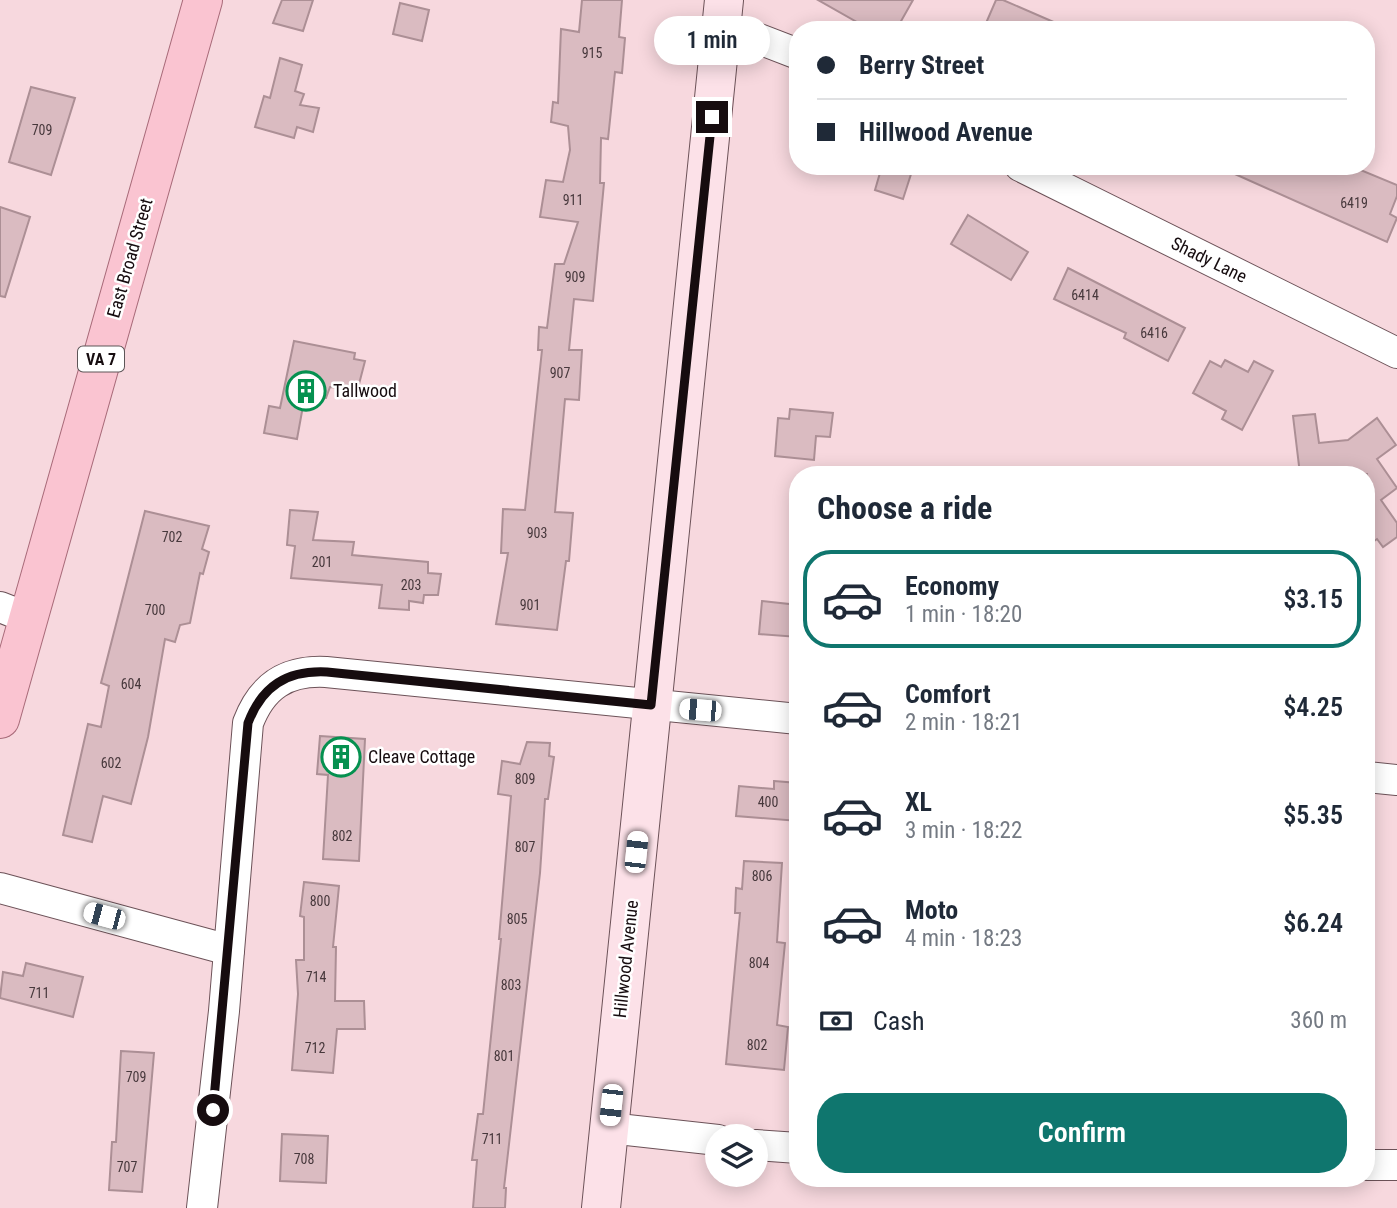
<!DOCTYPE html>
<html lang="en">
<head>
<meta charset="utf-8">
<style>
	:root { --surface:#fff; --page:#f6f6f7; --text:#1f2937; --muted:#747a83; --line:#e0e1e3; --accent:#0f766e }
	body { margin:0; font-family:"Roboto Condensed",sans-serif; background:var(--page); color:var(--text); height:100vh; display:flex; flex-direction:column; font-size:26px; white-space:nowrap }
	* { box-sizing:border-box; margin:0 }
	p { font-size:23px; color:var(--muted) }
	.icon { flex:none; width:38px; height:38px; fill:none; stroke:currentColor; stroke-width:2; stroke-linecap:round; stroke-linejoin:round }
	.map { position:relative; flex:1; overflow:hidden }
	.sheet { position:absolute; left:789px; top:466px; width:586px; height:721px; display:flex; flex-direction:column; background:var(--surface); border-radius:28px; box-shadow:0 4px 18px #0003 }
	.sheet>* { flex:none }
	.hud { position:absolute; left:789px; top:21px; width:586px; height:154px; border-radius:28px; box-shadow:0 4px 18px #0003; display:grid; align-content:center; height:154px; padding:0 28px; background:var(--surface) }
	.fabs { position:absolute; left:705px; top:1124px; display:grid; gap:14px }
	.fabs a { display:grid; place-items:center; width:63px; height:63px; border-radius:50%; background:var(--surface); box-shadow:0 4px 18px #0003; font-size:35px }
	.end { position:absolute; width:32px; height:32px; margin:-16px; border:9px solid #160c0f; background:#fff; box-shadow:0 0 0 4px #fff }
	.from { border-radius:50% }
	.bubble { position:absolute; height:49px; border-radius:24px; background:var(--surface); box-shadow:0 4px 18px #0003; font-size:23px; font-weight:600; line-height:49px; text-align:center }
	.car { position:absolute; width:21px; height:42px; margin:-21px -10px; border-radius:9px; box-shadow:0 0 5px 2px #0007; background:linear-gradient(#fff 24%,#345 0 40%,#fff 0 76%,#345 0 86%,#fff 0) }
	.hud b { display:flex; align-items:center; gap:24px; height:66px; font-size:26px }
	.hud b+b { border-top:2px solid var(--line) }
	.hud i { width:18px; height:18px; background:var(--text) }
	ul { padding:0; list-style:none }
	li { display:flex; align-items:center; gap:21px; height:98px; margin:0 14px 10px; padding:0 14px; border:4px solid transparent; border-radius:28px }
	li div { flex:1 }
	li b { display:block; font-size:26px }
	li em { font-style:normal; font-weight:600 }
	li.active { border-color:var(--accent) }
	li>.icon { width:63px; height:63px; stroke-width:1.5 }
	h2 { padding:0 28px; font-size:32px; line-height:84px }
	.pay { display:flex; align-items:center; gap:18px; height:77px; padding:0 28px; font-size:26px }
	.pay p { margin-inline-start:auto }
	.button { display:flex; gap:14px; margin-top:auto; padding:14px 28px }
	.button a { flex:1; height:80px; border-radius:28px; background:var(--accent); color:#fff; font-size:28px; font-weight:600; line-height:80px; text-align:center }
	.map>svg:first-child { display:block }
	.building { fill:#dabbc1; stroke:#ac8f95; stroke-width:2 }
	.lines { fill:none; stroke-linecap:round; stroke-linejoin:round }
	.minor-casing { stroke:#6c5258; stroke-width:32 }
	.secondary-casing { stroke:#6c5258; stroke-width:40 }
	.primary-casing { stroke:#a86a79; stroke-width:40 }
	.minor { stroke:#fff; stroke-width:30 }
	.secondary { stroke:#fce1e8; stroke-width:38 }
	.primary { stroke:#fac4d1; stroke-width:38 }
	.route { stroke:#160c0f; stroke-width:9 }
	.labels { text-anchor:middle; stroke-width:5; stroke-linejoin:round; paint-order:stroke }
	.number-label { font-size:14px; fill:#47383c }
	.shield { fill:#fff; stroke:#5c5557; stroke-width:2 }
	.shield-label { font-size:16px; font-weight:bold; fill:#160c0f }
	.street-label { font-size:18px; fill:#160c0f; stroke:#fff }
	.poi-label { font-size:18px; fill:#160c0f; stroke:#fff; text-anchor:start }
</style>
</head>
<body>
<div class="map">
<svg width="1397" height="1208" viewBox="0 0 1397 1208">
	<rect width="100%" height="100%" fill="#f7d8de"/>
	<g class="building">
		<path d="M 282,0 L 313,0 L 303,31 L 273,23 Z"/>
		<path d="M 582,0 L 622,0 L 619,37 L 625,38 L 622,73 L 615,72 L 608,139 L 601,138 L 600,183 L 604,183 L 593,301 L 574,299 L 569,350 L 582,350 L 579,400 L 565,399 L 555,512 L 573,513 L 569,561 L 566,561 L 557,630 L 496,624 L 508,553 L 501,553 L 503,509 L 525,510 L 542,350 L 538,350 L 539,327 L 547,328 L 555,264 L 564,264 L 578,222 L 540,217 L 546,180 L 563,182 L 570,150 L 568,126 L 551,122 L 553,102 L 558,103 L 561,29 L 579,32 Z"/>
		<path d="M 818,0 L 913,0 L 896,30 L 871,30 Z"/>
		<path d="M 996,0 L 1003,0 L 1072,30 L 983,30 Z"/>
		<path d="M 400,3 L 429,10 L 422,41 L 393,34 Z"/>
		<path d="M 280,58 L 302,65 L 295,91 L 304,94 L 300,105 L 319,108 L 313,132 L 297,127 L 294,138 L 255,127 L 264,96 L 270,98 Z"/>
		<path d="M 31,87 L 75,98 L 51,175 L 9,162 Z"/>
		<path d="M 882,166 L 912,171 L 903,199 L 875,190 Z"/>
		<path d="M 1217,166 L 1351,166 L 1397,185 L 1397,196 L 1390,214 L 1397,218 L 1387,242 Z"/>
		<path d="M 0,207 L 30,217 L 5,297 L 0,296 Z"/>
		<path d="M 968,215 L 1028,252 L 1011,280 L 951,244 Z"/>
		<path d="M 1068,268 L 1185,328 L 1168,361 L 1124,338 L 1126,333 L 1054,299 Z"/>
		<path d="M 294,341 L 355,353 L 354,359 L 365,361 L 358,388 L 330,387 L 326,398 L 305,395 L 297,439 L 264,433 L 269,406 L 280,408 Z"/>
		<path d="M 1225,360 L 1248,372 L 1254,361 L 1273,371 L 1242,430 L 1222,419 L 1226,411 L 1193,393 L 1210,361 L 1221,367 Z"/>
		<path d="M 790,409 L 833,413 L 830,437 L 816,436 L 814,460 L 775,456 L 778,418 L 789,419 Z"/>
		<path d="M 1315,414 L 1319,443 L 1348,440 L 1377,418 L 1396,445 L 1377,459 L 1397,488 L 1381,500 L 1397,523 L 1397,537 L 1383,547 L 1377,539 L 1367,546 L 1367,474 L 1300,474 L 1293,416 Z"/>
		<path d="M 290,510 L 318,512 L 313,540 L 354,542 L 352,555 L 428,562 L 428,573 L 441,574 L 438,595 L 424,595 L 423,603 L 409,601 L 409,610 L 379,608 L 382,585 L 291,578 L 295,546 L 287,545 Z"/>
		<path d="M 145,511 L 209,526 L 202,549 L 209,552 L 203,574 L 200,573 L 190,623 L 180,625 L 175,642 L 165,639 L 148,737 L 131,804 L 103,796 L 92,842 L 63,835 L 88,724 L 101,727 L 109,686 L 101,683 Z"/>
		<path d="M 762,601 L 798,605 L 798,637 L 759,634 Z"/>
		<path d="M 320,736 L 365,739 L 359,861 L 323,859 L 328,775 L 317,774 Z"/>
		<path d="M 527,742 L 550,743 L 549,756 L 554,757 L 548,799 L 545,799 L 540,873 L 504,1188 L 506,1188 L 505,1208 L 473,1208 L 477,1160 L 472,1160 L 478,1114 L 483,1114 L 501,939 L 499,939 L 511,796 L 498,794 L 502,761 L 520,764 Z"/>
		<path d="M 774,781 L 798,783 L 798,821 L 736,816 L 739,786 L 774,789 Z"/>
		<path d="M 744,861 L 782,863 L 777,942 L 785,943 L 777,1025 L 788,1027 L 784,1070 L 726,1064 L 740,913 L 735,913 L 736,888 L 742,889 Z"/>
		<path d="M 304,882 L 339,886 L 333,947 L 336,947 L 335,1001 L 364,1001 L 365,1029 L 337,1029 L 333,1073 L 292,1070 L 298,994 L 296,960 L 304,960 L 304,917 L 300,916 Z"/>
		<path d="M 26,963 L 83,977 L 73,1017 L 0,998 L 3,972 L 23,976 Z"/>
		<path d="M 121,1051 L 154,1053 L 142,1192 L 109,1190 L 112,1142 L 116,1142 Z"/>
		<path d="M 282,1134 L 328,1136 L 326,1183 L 280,1181 Z"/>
	</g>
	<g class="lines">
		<g class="minor-casing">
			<g id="minor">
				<path d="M 720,34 L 754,37 L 798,54"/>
				<path d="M 1020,166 L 1397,353"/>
				<path d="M 0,607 L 28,618"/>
				<path d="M 1367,777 L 1397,780"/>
				<path d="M 0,888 L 229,950"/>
				<path d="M 609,1128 L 718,1140"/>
				<path d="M 756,1145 L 798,1148"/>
				<path d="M 1367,1165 L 1397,1165"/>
				<path d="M 202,1208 L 224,1011 L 248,723 C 262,686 286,670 326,672 L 798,719"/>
			</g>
		</g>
		<g class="secondary-casing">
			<path id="secondary" d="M 601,1208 L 724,0"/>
		</g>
		<g class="primary-casing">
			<path id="primary" d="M 0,719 L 203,0"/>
		</g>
		<use href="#minor" class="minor"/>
		<use href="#secondary" class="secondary"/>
		<use href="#primary" class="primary"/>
	</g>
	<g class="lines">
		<path class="route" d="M 213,1110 L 248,723 C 262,686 287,670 327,672 L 651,705 L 712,117"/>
	</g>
	<defs>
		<g id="building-ring" transform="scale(2.0125)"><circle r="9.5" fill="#fff" stroke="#059150" stroke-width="1.5"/><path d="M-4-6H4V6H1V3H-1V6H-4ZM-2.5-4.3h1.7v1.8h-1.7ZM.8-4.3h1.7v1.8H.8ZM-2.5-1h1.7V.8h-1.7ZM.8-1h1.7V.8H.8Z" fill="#059150"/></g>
	</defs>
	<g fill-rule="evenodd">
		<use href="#building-ring" x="306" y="391"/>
		<use href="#building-ring" x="341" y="757"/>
	</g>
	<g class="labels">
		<g class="number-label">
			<text x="592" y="58">915</text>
			<text x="42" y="135">709</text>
			<text x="573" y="205">911</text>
			<text x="1354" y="208">6419</text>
			<text x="575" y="282">909</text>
			<text x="1085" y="300">6414</text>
			<text x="1154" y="338">6416</text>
			<text x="560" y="378">907</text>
			<text x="537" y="538">903</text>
			<text x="172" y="542">702</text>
			<text x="322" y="567">201</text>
			<text x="411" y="590">203</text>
			<text x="530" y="610">901</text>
			<text x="155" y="615">700</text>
			<text x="131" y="689">604</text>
			<text x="111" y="768">602</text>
			<text x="525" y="784">809</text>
			<text x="768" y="807">400</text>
			<text x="342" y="841">802</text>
			<text x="525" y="852">807</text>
			<text x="762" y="881">806</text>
			<text x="320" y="906">800</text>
			<text x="517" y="924">805</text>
			<text x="759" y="968">804</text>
			<text x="316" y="982">714</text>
			<text x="511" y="990">803</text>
			<text x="39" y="998">711</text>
			<text x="757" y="1050">802</text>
			<text x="315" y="1053">712</text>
			<text x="504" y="1061">801</text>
			<text x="136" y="1082">709</text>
			<text x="492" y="1144">711</text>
			<text x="304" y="1164">708</text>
			<text x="127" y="1172">707</text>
		</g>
		<rect class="shield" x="78" y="346.5" width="46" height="25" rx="5"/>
		<g class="shield-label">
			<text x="101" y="365">VA 7</text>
		</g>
		<g class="street-label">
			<text transform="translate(130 258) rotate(-74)" y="6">East Broad Street</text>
			<text transform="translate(1209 260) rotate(26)" y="6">Shady Lane</text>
			<text transform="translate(626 959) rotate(-84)" y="6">Hillwood Avenue</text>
		</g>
		<g class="poi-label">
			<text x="333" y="397">Tallwood</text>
			<text x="368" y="763">Cleave Cottage</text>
		</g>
	</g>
</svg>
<div class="fabs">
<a><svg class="icon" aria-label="layers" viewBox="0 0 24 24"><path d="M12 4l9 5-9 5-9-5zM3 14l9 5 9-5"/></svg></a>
</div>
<i class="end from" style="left:213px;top:1110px"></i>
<i class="end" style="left:712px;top:117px"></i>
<div class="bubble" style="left:654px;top:16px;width:116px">1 min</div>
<i class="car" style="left:700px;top:710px;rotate:275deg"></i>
<i class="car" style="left:636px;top:852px;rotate:6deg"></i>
<i class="car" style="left:104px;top:916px;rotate:285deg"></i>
<i class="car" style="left:611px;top:1105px;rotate:186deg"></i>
<div class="hud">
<b><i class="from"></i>Berry Street</b>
<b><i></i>Hillwood Avenue</b>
</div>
<section class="sheet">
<h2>Choose a ride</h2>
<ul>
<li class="active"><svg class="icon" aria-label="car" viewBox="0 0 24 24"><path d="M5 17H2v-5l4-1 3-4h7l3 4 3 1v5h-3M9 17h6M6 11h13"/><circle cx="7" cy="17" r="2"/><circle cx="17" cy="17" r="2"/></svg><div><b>Economy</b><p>1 min · 18:20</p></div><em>$3.15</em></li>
<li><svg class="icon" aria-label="car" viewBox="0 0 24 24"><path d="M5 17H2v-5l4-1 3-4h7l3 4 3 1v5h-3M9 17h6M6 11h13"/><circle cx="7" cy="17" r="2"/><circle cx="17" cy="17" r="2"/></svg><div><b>Comfort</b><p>2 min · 18:21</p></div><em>$4.25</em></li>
<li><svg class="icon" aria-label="car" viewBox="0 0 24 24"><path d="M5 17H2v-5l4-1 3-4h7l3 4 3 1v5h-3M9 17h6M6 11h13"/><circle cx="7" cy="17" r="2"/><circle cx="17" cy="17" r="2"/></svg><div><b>XL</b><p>3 min · 18:22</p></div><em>$5.35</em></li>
<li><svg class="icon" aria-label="car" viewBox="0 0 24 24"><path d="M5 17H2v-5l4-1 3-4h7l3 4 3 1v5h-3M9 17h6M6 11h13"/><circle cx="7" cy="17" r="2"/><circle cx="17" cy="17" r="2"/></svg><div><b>Moto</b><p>4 min · 18:23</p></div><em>$6.24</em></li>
</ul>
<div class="pay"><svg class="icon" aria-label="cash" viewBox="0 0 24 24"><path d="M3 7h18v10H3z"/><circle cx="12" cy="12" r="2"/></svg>Cash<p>360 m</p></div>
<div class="button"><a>Confirm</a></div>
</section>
</div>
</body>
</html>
